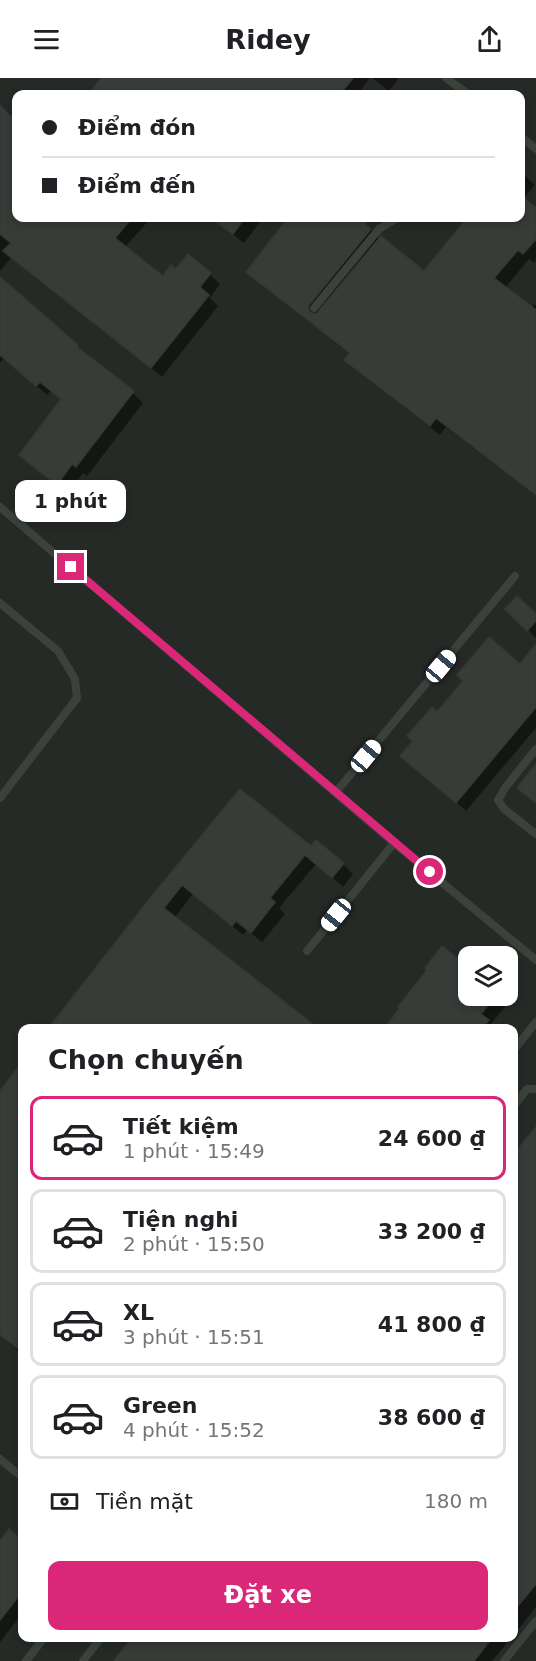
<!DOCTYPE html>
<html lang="vi">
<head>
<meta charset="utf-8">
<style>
	:root { --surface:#fff; --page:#f6f6f6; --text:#202124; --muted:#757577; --line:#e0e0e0; --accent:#db2777 }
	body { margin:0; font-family:"DejaVu Sans",sans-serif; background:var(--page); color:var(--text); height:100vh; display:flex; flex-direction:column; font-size:22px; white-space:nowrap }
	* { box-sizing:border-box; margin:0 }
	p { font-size:20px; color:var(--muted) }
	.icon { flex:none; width:33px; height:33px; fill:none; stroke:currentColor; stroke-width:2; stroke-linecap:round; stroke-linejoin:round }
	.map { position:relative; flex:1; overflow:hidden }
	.sheet { position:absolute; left:18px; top:946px; width:500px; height:618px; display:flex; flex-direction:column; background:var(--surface); border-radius:12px; box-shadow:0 3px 9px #0003 }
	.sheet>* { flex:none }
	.banner { position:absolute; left:12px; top:12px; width:513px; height:132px; border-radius:12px; box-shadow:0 3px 9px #0003; display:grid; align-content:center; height:132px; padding:0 30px; background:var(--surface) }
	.fabs { position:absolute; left:458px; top:868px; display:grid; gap:12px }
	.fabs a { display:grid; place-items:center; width:60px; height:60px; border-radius:12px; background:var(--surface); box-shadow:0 3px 9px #0003; font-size:30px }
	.end { position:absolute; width:27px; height:27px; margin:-14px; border:8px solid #db2777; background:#fff; box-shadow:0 0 0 3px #fff }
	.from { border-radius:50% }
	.bubble { position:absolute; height:42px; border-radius:12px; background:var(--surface); box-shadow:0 3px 9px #0003; font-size:20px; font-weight:600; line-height:42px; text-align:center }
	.car { position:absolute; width:18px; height:36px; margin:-18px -9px; border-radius:8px; box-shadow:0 0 4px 2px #0007; background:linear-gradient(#fff 24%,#345 0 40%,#fff 0 76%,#345 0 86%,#fff 0) }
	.banner b { display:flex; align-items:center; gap:21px; height:57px; font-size:22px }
	.banner b+b { border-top:2px solid var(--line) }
	.banner i { width:15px; height:15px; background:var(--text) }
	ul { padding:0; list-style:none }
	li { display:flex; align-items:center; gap:18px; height:84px; margin:0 12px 9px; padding:0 18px; border:3px solid var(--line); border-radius:12px }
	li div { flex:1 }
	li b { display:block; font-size:22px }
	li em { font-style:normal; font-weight:600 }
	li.current { border-color:var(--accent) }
	li>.icon { width:54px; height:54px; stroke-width:1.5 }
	h2 { padding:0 30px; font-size:27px; line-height:72px }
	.pay { display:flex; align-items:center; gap:15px; height:66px; padding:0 30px; font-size:22px }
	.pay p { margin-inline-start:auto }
	.cta { display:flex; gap:12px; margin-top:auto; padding:12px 30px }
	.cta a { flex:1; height:69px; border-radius:12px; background:var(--accent); color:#fff; font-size:24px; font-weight:600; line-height:69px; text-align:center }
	header { display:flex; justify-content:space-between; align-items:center; height:78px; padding:0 30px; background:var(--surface); font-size:27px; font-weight:600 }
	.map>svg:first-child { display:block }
	.built { fill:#262a27; fill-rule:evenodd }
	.shadow { fill:#0007 }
	.building { fill:#373c38; stroke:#343936; stroke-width:1.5 }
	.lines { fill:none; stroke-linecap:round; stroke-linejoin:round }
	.lane { stroke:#3b423c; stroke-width:8 }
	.route { stroke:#db2777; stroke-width:8 }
</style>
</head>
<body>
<header><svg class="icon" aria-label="menu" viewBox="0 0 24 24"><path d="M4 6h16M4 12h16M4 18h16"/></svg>Ridey<svg class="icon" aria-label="share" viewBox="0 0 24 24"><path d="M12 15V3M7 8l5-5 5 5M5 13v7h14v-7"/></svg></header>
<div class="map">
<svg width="536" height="1583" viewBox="0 0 536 1583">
	<rect width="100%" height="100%" fill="#1a1d1b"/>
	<path class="built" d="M 0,0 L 536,0 L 536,1583 L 0,1583 ZM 16,16 L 520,16 L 520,140 L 16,140 ZM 468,879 L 507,879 L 507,918 L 468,918 ZM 22,951 L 513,951 L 513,1560 L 22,1560 Z"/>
	<g class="shadow">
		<path d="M 103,0 L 370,0 L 358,16 L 91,16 Z"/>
		<path d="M 372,0 L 397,0 L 398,1 L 389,13 Z"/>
		<path d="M 0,26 L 16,41 L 16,140 L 151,140 L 125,169 L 164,200 L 176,193 L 210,196 L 220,206 L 210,220 L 218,228 L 162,299 L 11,180 L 0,193 Z"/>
		<path d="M 520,93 L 535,107 L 523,121 L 536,132 L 536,182 L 534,185 L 529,181 L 505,210 L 531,230 L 534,226 L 536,228 L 536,418 L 446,349 L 440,357 L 356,292 L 346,282 L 350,276 L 258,204 L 248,194 L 290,140 L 359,140 L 376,155 L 375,157 L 380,162 L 425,195 L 469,140 L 520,140 Z"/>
		<path d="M 211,140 L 263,140 L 244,165 Z"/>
		<path d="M 0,201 L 77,268 L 88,278 L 87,279 L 133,315 L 143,325 L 87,398 L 83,395 L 67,416 L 31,387 L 21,377 L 62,322 L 51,313 L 47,317 L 4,280 L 0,285 Z"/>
		<path d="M 507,531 L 536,538 L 536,560 Z"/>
		<path d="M 536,569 L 536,650 L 466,733 L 412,687 L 437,636 L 520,588 Z"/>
		<path d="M 240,713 L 311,771 L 343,786 L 353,796 L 343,809 L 316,786 L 279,830 L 285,836 L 262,864 L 247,852 L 243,857 L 193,816 L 175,839 L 316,951 L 50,951 Z"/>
		<path d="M 468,891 L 468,918 L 501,918 L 508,925 L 491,946 L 496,951 L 386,951 Z"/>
		<path d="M 22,986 L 22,1276 L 0,1258 L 0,1014 Z"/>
		<path d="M 536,1051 L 536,1529 L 513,1558 L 513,1080 Z"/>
		<path d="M 9,1454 L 22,1464 L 22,1536 L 0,1564 L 0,1465 Z"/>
		<path d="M 134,1560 L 511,1560 L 492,1583 L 116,1583 Z"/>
	</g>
	<g class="building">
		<path d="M 101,0 L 353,0 L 340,16 L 89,16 Z"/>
		<path d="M 0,27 L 16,43 L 16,140 L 132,140 L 115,160 L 163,198 L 171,187 L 176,191 L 188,176 L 211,195 L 200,209 L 209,217 L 151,290 L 3,173 L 11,165 L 0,156 Z"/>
		<path d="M 520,117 L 536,130 L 536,161 L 523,176 L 518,172 L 494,200 L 536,232 L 536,417 L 436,340 L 430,348 L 344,282 L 350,275 L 246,194 L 288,140 L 370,140 L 365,146 L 371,151 L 309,227 L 308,230 L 310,234 L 316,236 L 381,158 L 424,193 L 467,140 L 520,140 Z"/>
		<path d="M 211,140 L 245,140 L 233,156 Z"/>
		<path d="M 0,199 L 78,267 L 77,269 L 134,313 L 76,389 L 72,386 L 57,407 L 19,377 L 61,321 L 40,304 L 36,308 L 0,277 Z"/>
		<path d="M 517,518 L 536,536 L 536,543 L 527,553 L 505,531 Z"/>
		<path d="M 489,559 L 520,586 L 536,566 L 536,629 L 456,725 L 400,678 L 413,663 L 407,658 L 432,629 L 437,634 L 463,603 L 457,597 Z"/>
		<path d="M 536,686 L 536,725 L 517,710 Z"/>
		<path d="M 240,711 L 311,768 L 316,762 L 344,785 L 332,800 L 305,777 L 270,820 L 275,824 L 251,855 L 236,843 L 232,848 L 182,807 L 164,830 L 319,951 L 48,951 L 151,819 Z"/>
		<path d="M 442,868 L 468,889 L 468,918 L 495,918 L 481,936 L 489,942 L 481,951 L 384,951 L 400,930 L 398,929 L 427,892 L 425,890 Z"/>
		<path d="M 22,984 L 22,1263 L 17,1270 L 0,1257 L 0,1013 Z"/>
		<path d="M 536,1049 L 536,1506 L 513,1534 L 513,1077 Z"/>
		<path d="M 9,1451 L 22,1462 L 22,1514 L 0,1542 L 0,1463 Z"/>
		<path d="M 132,1560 L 492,1560 L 474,1583 L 114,1583 Z"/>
	</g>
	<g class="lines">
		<g class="lane">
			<path d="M 446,0 L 468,16"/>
			<path d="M 520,58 L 536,71"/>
			<path d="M 314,230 L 379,151 L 397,140"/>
			<path d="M 0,429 L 394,765 L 536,882"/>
			<path d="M 0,525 L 58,573 L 75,601 L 77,620 L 0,720"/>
			<path d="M 536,671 L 505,710 L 498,722 L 504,731 L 536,756"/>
			<path d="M 336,714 L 515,498"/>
			<path d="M 307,873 L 394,765"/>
			<path d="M 513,973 L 536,944"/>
			<path d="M 513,1029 L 527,1011 L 536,1011"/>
			<path d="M 0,1381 L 22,1399"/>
			<path d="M 26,1583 L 44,1560"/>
			<path d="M 83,1583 L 101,1560"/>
			<path d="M 504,1583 L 536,1543"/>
		</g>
	</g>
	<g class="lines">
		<path class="route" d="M 71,489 L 430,794"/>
	</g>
</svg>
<div class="fabs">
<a><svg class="icon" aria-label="layers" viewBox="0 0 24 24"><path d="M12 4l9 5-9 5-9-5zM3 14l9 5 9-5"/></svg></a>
</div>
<i class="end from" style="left:430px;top:794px"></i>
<i class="end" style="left:71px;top:489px"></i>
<div class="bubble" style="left:15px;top:402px;width:111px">1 phút</div>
<i class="car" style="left:441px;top:588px;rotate:40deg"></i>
<i class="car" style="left:366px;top:678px;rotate:40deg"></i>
<i class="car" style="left:336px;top:837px;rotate:219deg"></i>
<div class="banner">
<b><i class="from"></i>Điểm đón</b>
<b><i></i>Điểm đến</b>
</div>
<section class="sheet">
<h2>Chọn chuyến</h2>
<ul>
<li class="current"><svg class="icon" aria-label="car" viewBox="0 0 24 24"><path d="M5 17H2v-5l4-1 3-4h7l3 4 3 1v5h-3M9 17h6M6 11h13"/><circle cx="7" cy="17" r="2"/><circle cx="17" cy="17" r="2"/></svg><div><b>Tiết kiệm</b><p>1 phút · 15:49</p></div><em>24 600 ₫</em></li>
<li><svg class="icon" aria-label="car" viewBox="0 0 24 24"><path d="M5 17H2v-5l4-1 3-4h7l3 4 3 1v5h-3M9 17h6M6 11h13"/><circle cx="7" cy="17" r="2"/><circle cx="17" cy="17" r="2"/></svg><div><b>Tiện nghi</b><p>2 phút · 15:50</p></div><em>33 200 ₫</em></li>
<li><svg class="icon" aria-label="car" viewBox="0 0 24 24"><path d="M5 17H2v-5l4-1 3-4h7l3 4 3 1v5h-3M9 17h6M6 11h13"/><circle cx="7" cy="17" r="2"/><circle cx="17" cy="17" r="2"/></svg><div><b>XL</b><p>3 phút · 15:51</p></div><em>41 800 ₫</em></li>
<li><svg class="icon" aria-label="car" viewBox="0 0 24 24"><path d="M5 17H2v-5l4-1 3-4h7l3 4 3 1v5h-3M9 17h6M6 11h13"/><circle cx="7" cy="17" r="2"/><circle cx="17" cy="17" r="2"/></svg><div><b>Green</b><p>4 phút · 15:52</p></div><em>38 600 ₫</em></li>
</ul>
<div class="pay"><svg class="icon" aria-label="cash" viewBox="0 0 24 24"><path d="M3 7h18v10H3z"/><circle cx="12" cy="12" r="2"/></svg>Tiền mặt<p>180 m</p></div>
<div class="cta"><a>Đặt xe</a></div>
</section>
</div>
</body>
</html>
